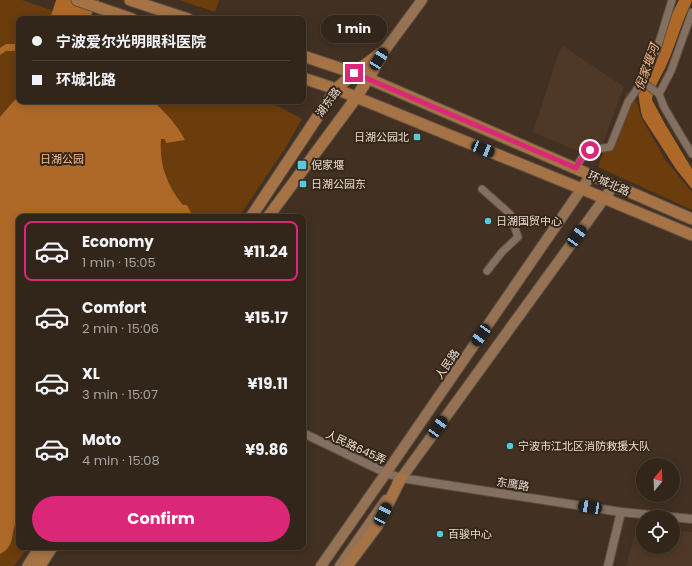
<!DOCTYPE html>
<html lang="en">
<head>
<meta charset="utf-8">
<style>
	:root { --surface:#32251a; --page:#3d3127; --text:#f1f3f6; --muted:#a8a5a2; --line:#4d4239; --accent:#db2777 }
	body { margin:0; font-family:Poppins,"Noto Sans SC",sans-serif; background:var(--page); color:var(--text); height:100vh; display:flex; flex-direction:column; font-size:15px; white-space:nowrap }
	* { box-sizing:border-box; margin:0 }
	p { font-size:13px; color:var(--muted) }
	.icon { flex:none; width:22px; height:22px; fill:none; stroke:currentColor; stroke-width:2; stroke-linecap:round; stroke-linejoin:round }
	.map { position:relative; flex:1; overflow:hidden }
	.drawer { position:absolute; left:16px; top:214px; width:290px; height:336px; display:flex; flex-direction:column; background:var(--surface); border-radius:8px; box-shadow:0 2px 10px #0003,0 0 0 1px var(--line) }
	.drawer>* { flex:none }
	.guide { position:absolute; left:16px; top:16px; width:290px; height:88px; border-radius:8px; box-shadow:0 2px 10px #0003,0 0 0 1px var(--line); display:grid; align-content:center; height:88px; padding:0 16px; background:var(--surface) }
	.needle { width:26px; rotate:19deg }
	.fabs { position:absolute; left:636px; top:458px; display:grid; gap:8px }
	.fabs a { display:grid; place-items:center; width:44px; height:44px; border-radius:50%; background:var(--surface); box-shadow:0 2px 10px #0003,0 0 0 1px var(--line); font-size:20px }
	.end { position:absolute; width:18px; height:18px; margin:-9px; border:5px solid #db2777; background:#fff; box-shadow:0 0 0 2px #fff }
	.from { border-radius:50% }
	.bubble { position:absolute; height:28px; border-radius:14px; background:var(--surface); box-shadow:0 2px 10px #0003,0 0 0 1px var(--line); font-size:13px; font-weight:700; line-height:28px; text-align:center }
	.car { position:absolute; width:12px; height:24px; margin:-12px -6px; border-radius:5px; box-shadow:0 0 3px 1px #0007; background:linear-gradient(#222 24%,#8ab4d8 0 40%,#222 0 76%,#8ab4d8 0 86%,#222 0) }
	.guide b { display:flex; align-items:center; gap:14px; height:38px; font-size:15px }
	.guide b+b { border-top:1px solid var(--line) }
	.guide i { width:10px; height:10px; background:var(--text) }
	ul { padding:7px 0 0; list-style:none }
	li { display:flex; align-items:center; gap:12px; height:60px; margin:0 8px 6px; padding:0 8px; border:2px solid transparent; border-radius:8px }
	li div { flex:1 }
	li b { display:block; font-size:15px }
	li em { font-style:normal; font-weight:700 }
	li.on { border-color:var(--accent) }
	li>.icon { width:36px; height:36px; stroke-width:1.5 }
	.action { display:flex; gap:8px; margin-top:auto; padding:8px 16px }
	.action a { flex:1; height:46px; border-radius:24px; background:var(--accent); color:#fff; font-size:16px; font-weight:700; line-height:46px; text-align:center }
	.map>svg:first-child { display:block }
	.built { fill:#4f3826 }
	.green { fill:#6b3c0c }
	.water { fill:#ae6928 }
	.lines { fill:none; stroke-linecap:round; stroke-linejoin:round }
	.minor-casing { stroke:#5e4f43; stroke-width:9 }
	.tertiary-casing { stroke:#5e4f43; stroke-width:10 }
	.secondary-casing { stroke:#5e4f43; stroke-width:12 }
	.primary-casing { stroke:#5e4f43; stroke-width:13 }
	.minor { stroke:#837060; stroke-width:7 }
	.tertiary { stroke:#837060; stroke-width:8 }
	.secondary { stroke:#947253; stroke-width:10 }
	.primary { stroke:#a57346; stroke-width:11 }
	.route { stroke:#db2777; stroke-width:5 }
	.poi-dot { fill:#54cadd; stroke:#372719; stroke-width:1.5 }
	.labels { text-anchor:middle; stroke-width:4; stroke-linejoin:round; paint-order:stroke }
	.street-label { font-size:11px; fill:#e8ddd4; stroke:#372719 }
	.poi-label { font-size:11px; fill:#e8ddd4; stroke:#372719; text-anchor:start }
	.park-label { font-size:11px; fill:#f8bf91; stroke:#372719 }
	.water-label { font-size:12px; font-style:italic; fill:#f6bd8f; stroke:#372719 }
</style>
</head>
<body>
<div class="map">
<svg width="692" height="566" viewBox="0 0 692 566">
	<rect width="100%" height="100%" fill="#423123"/>
	<g class="built">
		<path d="M 563,46 L 624,87 L 597,159 L 533,132 L 560,49 Z"/>
		<path d="M 637,526 L 643,527 L 643,547 L 673,547 L 673,530 L 692,532 L 692,566 L 626,566 Z"/>
	</g>
	<g class="green">
		<path d="M 0,0 L 22,0 L 77,19 L 19,19 L 19,101 L 269,101 L 269,103 L 284,109 L 302,119 L 284,150 L 239,217 L 19,217 L 19,547 L 29,547 L 14,566 L 0,566 Z"/>
		<path d="M 179,0 L 219,0 L 215,12 Z"/>
		<path d="M 627,92 L 638,104 L 639,111 L 642,119 L 666,161 L 692,192 L 692,210 L 598,167 Z"/>
	</g>
	<g class="water">
		<path d="M 56,0 L 99,0 L 89,19 L 50,19 Z"/>
		<path d="M 679,0 L 692,0 C 691,5 688,9 686,14 C 679,31 674,49 666,66 C 661,77 653,88 652,100 L 665,124 L 692,169 L 692,189 L 676,169 L 643,118 L 641,112 L 638,92 L 652,73 L 655,65 L 672,14 Z"/>
		<path d="M 6,44 L 19,44 L 19,51 L 6,51 L 0,55 L 0,48 Z"/>
		<path d="M 19,96 L 19,101 L 153,101 L 154,102 C 166,113 177,125 185,140 L 166,143 L 165,139 L 161,139 C 159,164 167,186 183,205 L 187,205 L 193,217 L 19,217 L 19,518 C 8,532 18,545 0,554 L 0,117 L 12,103 Z"/>
	</g>
	<g class="lines">
		<g class="minor-casing">
			<g id="minor">
				<path d="M 643,82 L 659,94 L 664,107 L 681,136 L 692,154"/>
				<path d="M 659,94 L 671,71 L 692,12"/>
				<path d="M 576,168 L 581,159 L 590,150 L 610,147 L 628,102 L 642,82 L 657,49 L 672,0"/>
				<path d="M 482,189 L 510,214 L 518,237 L 502,252 L 487,271"/>
			</g>
		</g>
		<g class="tertiary-casing">
			<g id="tertiary">
				<path d="M 642,82 L 643,82"/>
				<path d="M 303,433 L 386,473 L 401,478 L 621,512 L 692,519"/>
				<path d="M 608,566 L 621,512"/>
			</g>
		</g>
		<g class="secondary-casing">
			<g id="secondary">
				<path d="M 385,50 L 422,0"/>
				<path d="M 397,484 L 614,185"/>
				<path d="M 321,566 L 386,473 L 591,175"/>
				<path d="M 340,566 L 386,500"/>
			</g>
		</g>
		<g class="primary-casing">
			<g id="primary">
				<path d="M 77,0 L 132,19"/>
				<path d="M 130,0 L 188,19"/>
				<path d="M 303,56 L 354,73 L 367,78 L 692,219"/>
				<path d="M 303,78 L 336,89 L 582,189 L 692,235"/>
				<path d="M 251,217 L 336,89 L 354,73 L 385,50"/>
				<path d="M 268,217 L 356,98 L 382,56"/>
				<path d="M 28,566 L 40,547"/>
				<path d="M 40,566 L 52,547"/>
				<path d="M 347,566 L 377,526 L 401,478"/>
			</g>
		</g>
		<use href="#minor" class="minor"/>
		<use href="#tertiary" class="tertiary"/>
		<use href="#secondary" class="secondary"/>
		<use href="#primary" class="primary"/>
	</g>
	<g class="lines">
		<path class="route" d="M 354,73 L 576,168 L 581,159 L 590,150"/>
	</g>
	<g class="poi-dot">
		<rect x="413" y="133" width="8" height="8" rx="2"/>
		<rect x="297" y="160" width="10" height="10" rx="2"/>
		<rect x="299" y="180" width="8" height="8" rx="2"/>
		<circle cx="488" cy="221" r="4"/>
		<circle cx="510" cy="446" r="4"/>
		<circle cx="440" cy="534" r="4"/>
	</g>
	<g class="labels">
		<g class="street-label">
			<text transform="translate(328 102) rotate(-54)" y="4">湖东路</text>
			<text transform="translate(609 183) rotate(24)" y="4">环城北路</text>
			<text transform="translate(447 364) rotate(-56)" y="4">人民路</text>
			<text transform="translate(356 447) rotate(25)" y="4">人民路645弄</text>
			<text transform="translate(513 484) rotate(9)" y="4">东鹰路</text>
		</g>
		<g class="poi-label">
			<text x="409" y="141" text-anchor="end">日湖公园北</text>
			<text x="311" y="169">倪家堰</text>
			<text x="311" y="188">日湖公园东</text>
			<text x="496" y="225">日湖国贸中心</text>
			<text x="518" y="450">宁波市江北区消防救援大队</text>
			<text x="448" y="538">百骏中心</text>
		</g>
		<g class="park-label">
			<text x="62" y="163">日湖公园</text>
		</g>
		<g class="water-label">
			<text transform="translate(647 67) rotate(-70)" y="4">倪家堰河</text>
		</g>
	</g>
</svg>
<div class="fabs">
<a><svg class="needle" viewBox="-14 -14 28 28"><path d="M0-13l5 13h-10z" fill="#e53935"/><path d="M0 13l5-13h-10z" fill="#a8a5a2"/></svg></a>
<a><svg class="icon" aria-label="locate" viewBox="0 0 24 24"><circle cx="12" cy="12" r="6"/><path d="M12 2v4M12 18v4M2 12h4M18 12h4"/></svg></a>
</div>
<i class="end from" style="left:590px;top:150px"></i>
<i class="end" style="left:354px;top:73px"></i>
<div class="bubble" style="left:321px;top:15px;width:66px">1 min</div>
<i class="car" style="left:379px;top:59px;rotate:32deg"></i>
<i class="car" style="left:483px;top:149px;rotate:112deg"></i>
<i class="car" style="left:577px;top:236px;rotate:36deg"></i>
<i class="car" style="left:481px;top:335px;rotate:215deg"></i>
<i class="car" style="left:438px;top:427px;rotate:36deg"></i>
<i class="car" style="left:590px;top:507px;rotate:279deg"></i>
<i class="car" style="left:383px;top:514px;rotate:27deg"></i>
<div class="guide">
<b><i class="from"></i>宁波爱尔光明眼科医院</b>
<b><i></i>环城北路</b>
</div>
<section class="drawer">
<ul>
<li class="on"><svg class="icon" aria-label="car" viewBox="0 0 24 24"><path d="M5 17H2v-5l4-1 3-4h7l3 4 3 1v5h-3M9 17h6M6 11h13"/><circle cx="7" cy="17" r="2"/><circle cx="17" cy="17" r="2"/></svg><div><b>Economy</b><p>1 min · 15:05</p></div><em>¥11.24</em></li>
<li><svg class="icon" aria-label="car" viewBox="0 0 24 24"><path d="M5 17H2v-5l4-1 3-4h7l3 4 3 1v5h-3M9 17h6M6 11h13"/><circle cx="7" cy="17" r="2"/><circle cx="17" cy="17" r="2"/></svg><div><b>Comfort</b><p>2 min · 15:06</p></div><em>¥15.17</em></li>
<li><svg class="icon" aria-label="car" viewBox="0 0 24 24"><path d="M5 17H2v-5l4-1 3-4h7l3 4 3 1v5h-3M9 17h6M6 11h13"/><circle cx="7" cy="17" r="2"/><circle cx="17" cy="17" r="2"/></svg><div><b>XL</b><p>3 min · 15:07</p></div><em>¥19.11</em></li>
<li><svg class="icon" aria-label="car" viewBox="0 0 24 24"><path d="M5 17H2v-5l4-1 3-4h7l3 4 3 1v5h-3M9 17h6M6 11h13"/><circle cx="7" cy="17" r="2"/><circle cx="17" cy="17" r="2"/></svg><div><b>Moto</b><p>4 min · 15:08</p></div><em>¥9.86</em></li>
</ul>
<div class="action"><a>Confirm</a></div>
</section>
</div>
</body>
</html>
